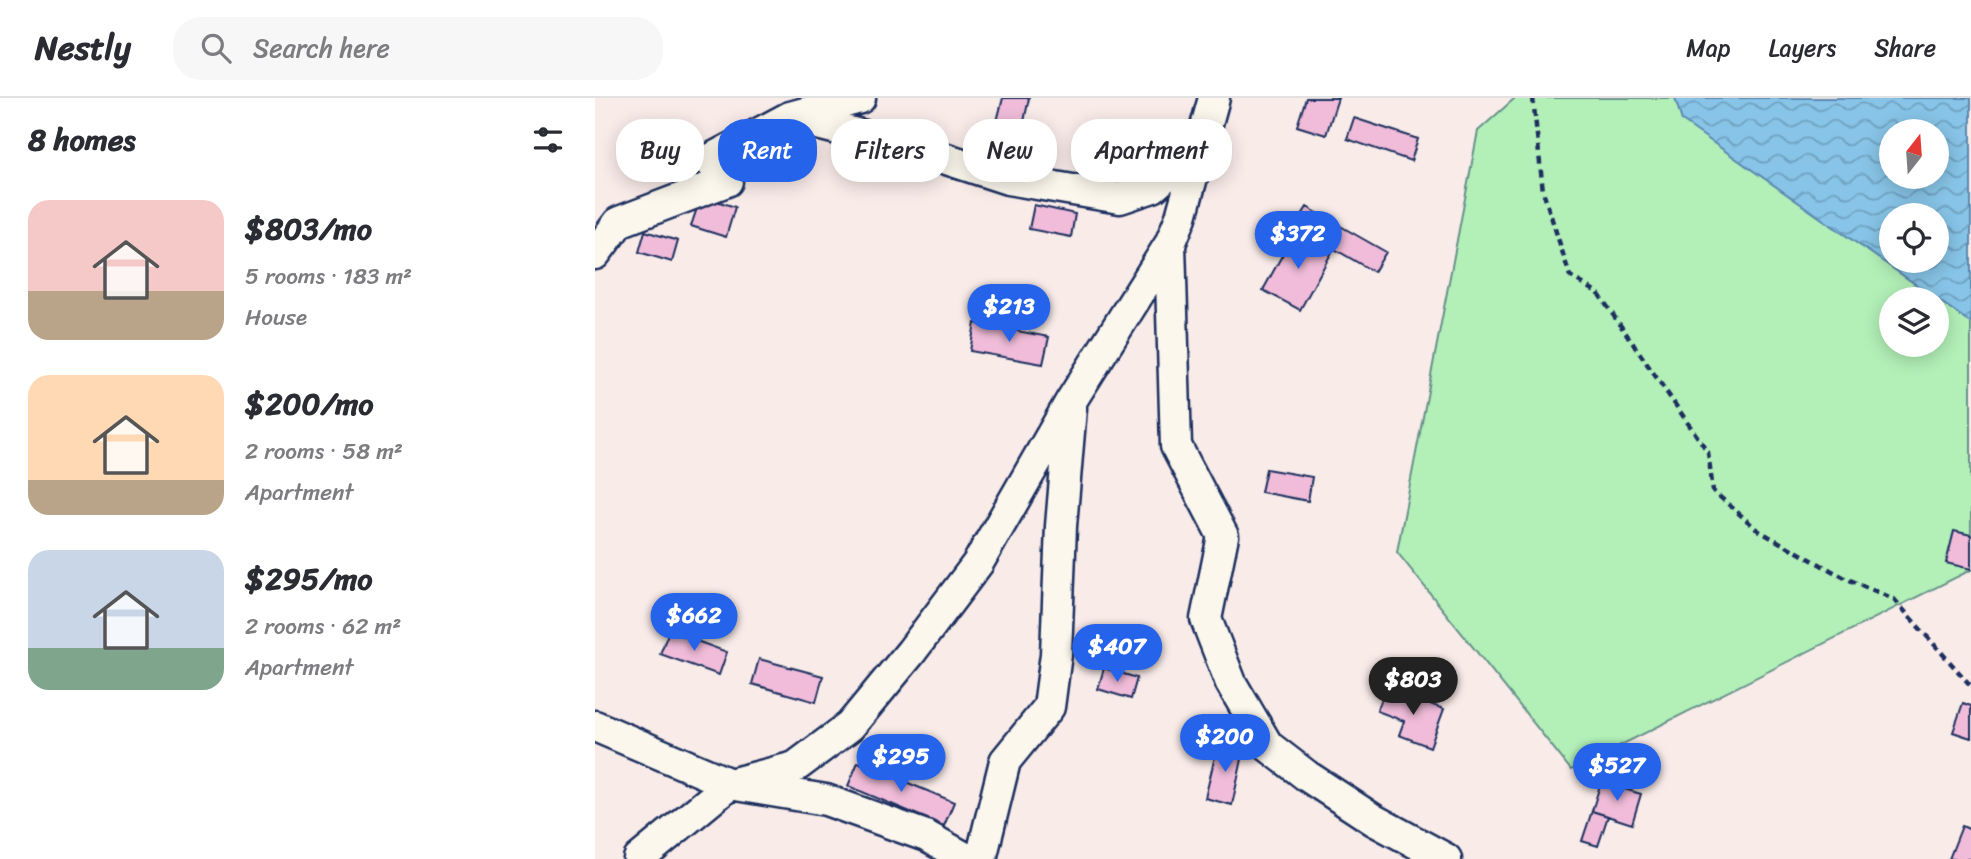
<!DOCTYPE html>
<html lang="en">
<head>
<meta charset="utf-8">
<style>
  body { margin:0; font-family:Sriracha,sans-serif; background:#f7f7f7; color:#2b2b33; height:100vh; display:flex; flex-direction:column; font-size:26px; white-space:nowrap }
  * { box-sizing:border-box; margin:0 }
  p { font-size:23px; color:#7c7c81 }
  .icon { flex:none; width:38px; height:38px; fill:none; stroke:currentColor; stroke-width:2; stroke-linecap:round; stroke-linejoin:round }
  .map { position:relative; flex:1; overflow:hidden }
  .details { display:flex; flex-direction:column; background:#fff; width:595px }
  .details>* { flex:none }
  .hud { position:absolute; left:21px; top:21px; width:665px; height:63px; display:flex; gap:14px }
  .needle { width:46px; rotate:17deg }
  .buttons { position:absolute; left:1284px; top:21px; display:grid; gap:14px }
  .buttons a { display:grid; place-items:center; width:70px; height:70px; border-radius:50%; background:#fff; box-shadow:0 4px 18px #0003; font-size:35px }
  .price { position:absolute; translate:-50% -60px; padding:0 16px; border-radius:24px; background:#2563eb; color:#fff; font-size:23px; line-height:46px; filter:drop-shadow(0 2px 4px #0008) }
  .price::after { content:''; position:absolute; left:50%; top:42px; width:21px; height:16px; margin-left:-10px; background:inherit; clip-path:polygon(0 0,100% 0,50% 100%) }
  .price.on { background:#222; color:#fff }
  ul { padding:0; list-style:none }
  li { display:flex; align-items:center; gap:21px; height:175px; padding:0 28px }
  li span { display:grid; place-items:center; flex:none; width:196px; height:140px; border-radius:21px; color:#555 }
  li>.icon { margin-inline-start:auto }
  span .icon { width:84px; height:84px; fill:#fffc; stroke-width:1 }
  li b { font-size:30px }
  h2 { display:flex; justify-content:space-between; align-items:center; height:84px; padding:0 28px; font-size:30px }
  .tag { padding:0 24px; border-radius:28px; background:#fff; box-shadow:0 4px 18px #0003; font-size:24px; line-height:63px }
  .tag.on { background:#2563eb; color:#fff }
  header { display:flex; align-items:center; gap:42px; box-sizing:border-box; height:98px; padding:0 35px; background:#fff; border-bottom:2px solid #e1e1e2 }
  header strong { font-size:33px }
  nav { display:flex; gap:38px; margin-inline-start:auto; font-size:24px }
  .search { width:490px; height:63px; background:#f7f7f7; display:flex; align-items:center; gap:18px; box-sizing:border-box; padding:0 24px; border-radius:28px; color:#7c7c81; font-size:26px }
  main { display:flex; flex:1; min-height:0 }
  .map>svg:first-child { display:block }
  .grass { fill:#b2f0b7; stroke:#66908a; stroke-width:2; fill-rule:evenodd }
  .water { fill:url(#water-waves); stroke:#5c88b0; stroke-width:2; fill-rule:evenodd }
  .building { fill:#f0bcd9; stroke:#1b2f5e; stroke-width:2 }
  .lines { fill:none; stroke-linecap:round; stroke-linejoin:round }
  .minor-casing { stroke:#1b2f5e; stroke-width:35 }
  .path { stroke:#1b2f5e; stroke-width:4.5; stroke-dasharray:7 5; stroke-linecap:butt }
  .minor { stroke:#fbf7ec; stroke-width:30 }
</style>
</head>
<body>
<header>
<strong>Nestly</strong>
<div class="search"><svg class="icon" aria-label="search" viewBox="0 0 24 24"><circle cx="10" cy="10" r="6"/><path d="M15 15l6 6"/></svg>Search here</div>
<nav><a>Map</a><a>Layers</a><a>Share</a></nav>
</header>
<main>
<section class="details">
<h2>8 homes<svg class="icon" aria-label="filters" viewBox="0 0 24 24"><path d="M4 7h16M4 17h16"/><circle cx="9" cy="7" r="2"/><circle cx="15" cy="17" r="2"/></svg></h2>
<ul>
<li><span style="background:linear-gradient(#f6c9c9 65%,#b9a48a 0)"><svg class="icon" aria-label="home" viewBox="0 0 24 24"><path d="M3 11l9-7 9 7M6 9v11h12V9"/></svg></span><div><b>$803/mo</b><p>5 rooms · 183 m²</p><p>House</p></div></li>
<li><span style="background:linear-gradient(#ffd9b3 75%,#b9a48a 0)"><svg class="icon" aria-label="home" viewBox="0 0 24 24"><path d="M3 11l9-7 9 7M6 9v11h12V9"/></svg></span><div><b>$200/mo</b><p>2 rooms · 58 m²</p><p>Apartment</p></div></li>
<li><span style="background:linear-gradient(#c9d6e8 70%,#7fa58c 0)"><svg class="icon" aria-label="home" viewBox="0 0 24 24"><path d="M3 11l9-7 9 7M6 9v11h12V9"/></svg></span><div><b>$295/mo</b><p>2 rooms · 62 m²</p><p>Apartment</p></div></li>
</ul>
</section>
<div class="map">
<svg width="1376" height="761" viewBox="0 0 1376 761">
  <defs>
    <pattern id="water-waves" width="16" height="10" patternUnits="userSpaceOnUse" patternTransform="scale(1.75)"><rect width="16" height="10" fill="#87c4e7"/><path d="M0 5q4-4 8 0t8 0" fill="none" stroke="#6ea0be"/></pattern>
  </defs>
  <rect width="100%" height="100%" fill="#f9ebe8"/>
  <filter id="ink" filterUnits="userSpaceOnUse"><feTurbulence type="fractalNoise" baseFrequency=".0143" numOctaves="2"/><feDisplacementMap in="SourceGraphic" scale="14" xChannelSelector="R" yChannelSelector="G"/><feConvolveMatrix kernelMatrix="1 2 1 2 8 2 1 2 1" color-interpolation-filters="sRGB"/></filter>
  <g filter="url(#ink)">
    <path class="grass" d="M920,0H1376V472L976,672L802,454L883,33ZM1297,33H1342V79H1297ZM1297,117H1342V163H1297ZM1297,201H1342V247H1297Z"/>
    <path class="water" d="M1080,0H1376V225L1087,23ZM1297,33H1342V79H1297ZM1297,117H1342V163H1297Z"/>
    <path class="building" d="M408,0H434L427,33L401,27Z
      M711,0H743L731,37L702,28Z
      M759,20L823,41L816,63L752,41Z
      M106,98L140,109L131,139L96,128Z
      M439,107L480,116L476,139L434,131Z
      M712,109L791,154L779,174L700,128Z
      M50,133L83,143L77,164L44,154Z
      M700,134L737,154L705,212L668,192Z
      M380,225L454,239L448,266L375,253Z
      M671,371L717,379L713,403L666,394Z
      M1359,433L1376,437V471L1351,465Z
      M74,533L132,554L124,577L65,556Z
      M164,561L228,578L221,604L157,586Z
      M509,570L542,580L536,601L503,591Z
      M790,593L816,603L818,600L849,611L835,649L804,637L809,623L782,613Z
      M1368,605L1376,608V640L1358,634Z
      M623,646L649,652L637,707L610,700Z
      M263,664L359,704L349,728L253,688Z
      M1006,684L1046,696L1037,726L997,713Z
      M997,713L1013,718L1003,748L987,743Z
      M1367,728L1376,732V761H1354Z"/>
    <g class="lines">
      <defs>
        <path id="minor" d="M195,19L321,51L413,81L525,100L558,89L606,47
          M575,147L581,348L628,438L611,521L636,585L673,648L712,678L779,722L851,761
          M0,156L24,124L132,83L114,62L195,19L265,0
          M0,628L135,686L231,702L331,738L372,761
          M44,761L135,686L200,669L255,628L316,554L383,465L476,303L575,146L586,119L619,0
          M386,761L410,663L454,609L461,556L466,428L476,310"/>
      </defs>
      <use href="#minor" class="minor-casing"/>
      <path class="path" d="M938,0L948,93L975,178L1003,195L1113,354L1118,393L1164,433L1250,480L1299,501L1376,588"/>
      <use href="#minor" class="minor"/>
    </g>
  </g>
</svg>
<div class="buttons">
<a><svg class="needle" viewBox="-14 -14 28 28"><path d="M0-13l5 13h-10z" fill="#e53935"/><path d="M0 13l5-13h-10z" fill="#7c7c81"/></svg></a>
<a><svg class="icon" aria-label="locate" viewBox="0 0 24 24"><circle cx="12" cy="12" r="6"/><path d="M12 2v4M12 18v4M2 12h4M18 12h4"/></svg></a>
<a><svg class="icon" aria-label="layers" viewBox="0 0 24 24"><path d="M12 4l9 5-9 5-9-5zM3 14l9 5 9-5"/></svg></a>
</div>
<b class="price" style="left:703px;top:173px">$372</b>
<b class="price" style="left:414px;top:246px">$213</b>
<b class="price" style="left:99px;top:555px">$662</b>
<b class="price" style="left:522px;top:586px">$407</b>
<b class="price on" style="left:818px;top:619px">$803</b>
<b class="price" style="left:630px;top:676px">$200</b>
<b class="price" style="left:306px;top:696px">$295</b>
<b class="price" style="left:1022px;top:705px">$527</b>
<div class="hud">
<a class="tag">Buy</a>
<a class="tag on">Rent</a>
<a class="tag">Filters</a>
<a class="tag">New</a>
<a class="tag">Apartment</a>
</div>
</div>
</main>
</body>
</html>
